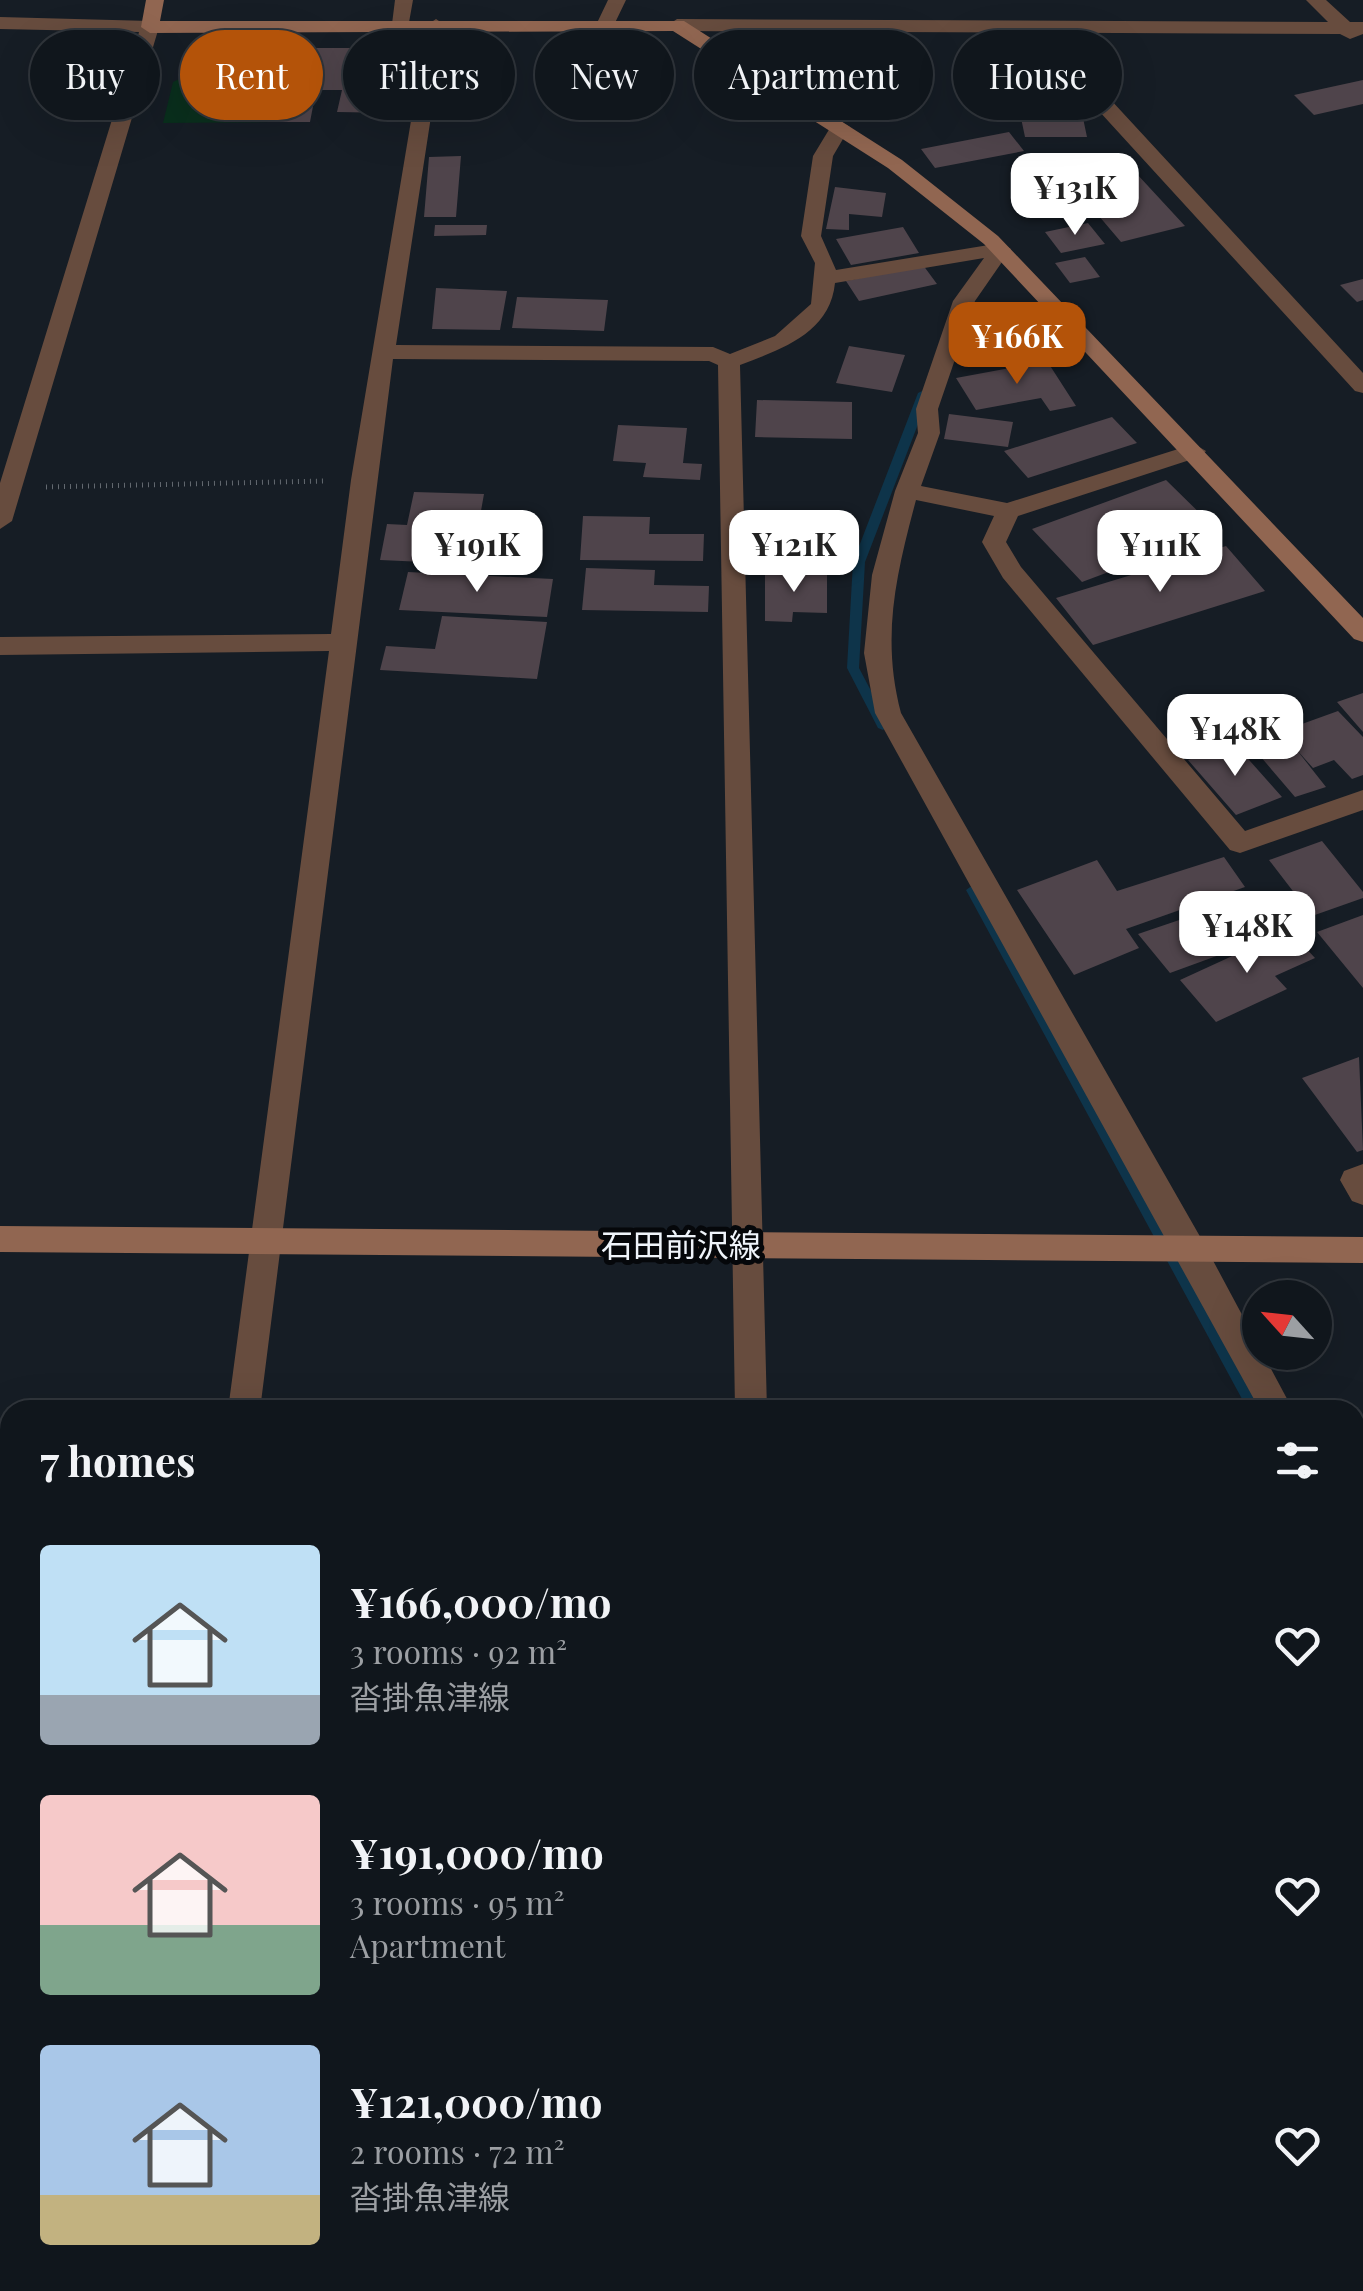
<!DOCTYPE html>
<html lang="en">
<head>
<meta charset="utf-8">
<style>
  body { margin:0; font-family:"Playfair Display","Noto Sans JP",serif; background:#191f25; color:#f1f3f6; height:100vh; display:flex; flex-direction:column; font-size:38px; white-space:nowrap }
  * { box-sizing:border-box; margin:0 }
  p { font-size:32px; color:#9c9fa3 }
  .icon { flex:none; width:55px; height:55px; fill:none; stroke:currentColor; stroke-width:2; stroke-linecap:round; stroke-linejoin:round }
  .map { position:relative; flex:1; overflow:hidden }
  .drawer { position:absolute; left:0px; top:1400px; width:1365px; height:892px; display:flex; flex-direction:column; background:#10161c; border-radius:30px 30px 0 0; box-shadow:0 10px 40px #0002,0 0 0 2px #30353b }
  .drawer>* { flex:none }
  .top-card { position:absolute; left:30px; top:30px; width:1305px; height:90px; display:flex; gap:20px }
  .needle { width:65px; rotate:297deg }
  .tools { position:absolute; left:1242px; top:1280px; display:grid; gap:20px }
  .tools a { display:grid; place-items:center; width:90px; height:90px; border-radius:50%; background:#10161c; box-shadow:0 10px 40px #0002,0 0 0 2px #30353b; font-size:50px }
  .price { position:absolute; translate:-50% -85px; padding:0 22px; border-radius:20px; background:#fff; color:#222; font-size:32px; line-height:65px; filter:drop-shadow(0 2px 5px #0008) }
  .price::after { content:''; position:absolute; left:50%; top:60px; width:30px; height:22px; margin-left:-15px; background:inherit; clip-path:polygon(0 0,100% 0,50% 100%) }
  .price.active { background:#b45309; color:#fff }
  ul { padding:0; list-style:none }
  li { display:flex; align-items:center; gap:30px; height:250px; padding:0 40px }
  li span { display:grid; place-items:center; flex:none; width:280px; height:200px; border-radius:10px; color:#555 }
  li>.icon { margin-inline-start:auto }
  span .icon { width:120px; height:120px; fill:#fffc; stroke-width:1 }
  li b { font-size:42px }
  h2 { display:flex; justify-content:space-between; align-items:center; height:120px; padding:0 40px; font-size:42px }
  .pill { padding:0 35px; border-radius:45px; background:#10161c; box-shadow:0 10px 40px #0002,0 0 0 2px #30353b; font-size:35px; line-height:90px }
  .pill.active { background:#b45309; color:#fff }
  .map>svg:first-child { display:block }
  .green { fill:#0a2f1d }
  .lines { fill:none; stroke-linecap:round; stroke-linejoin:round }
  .stream { fill:#0e344a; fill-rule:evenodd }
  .building { fill:#4f444b }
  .path { stroke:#646a71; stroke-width:5; stroke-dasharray:1 5; stroke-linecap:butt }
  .minor { fill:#674c3e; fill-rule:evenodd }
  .tertiary { fill:#674c3e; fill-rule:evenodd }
  .secondary { fill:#916651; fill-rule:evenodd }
  .labels { text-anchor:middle; stroke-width:10; stroke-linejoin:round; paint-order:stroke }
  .street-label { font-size:32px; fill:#eff4fa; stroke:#05070a }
</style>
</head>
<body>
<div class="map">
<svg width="1363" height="2291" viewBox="0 0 1363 2291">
  <rect width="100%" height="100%" fill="#161d25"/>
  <path class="green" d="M285,45L270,122L163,123L173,82L246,47Z
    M430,2282H740V2291H429Z"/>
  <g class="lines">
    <path class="stream" d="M924,390L930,393L865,562L859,668L889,725L883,730L878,728L847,668L853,562L918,393Z
      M973,885L978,886L1265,1410H1248L966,890Z
      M1355,1579L1363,1585V1609L1355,1604Z"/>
  </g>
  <path class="building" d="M311,48H358L352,77H401L395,113L337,112L342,90H302Z
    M382,49L409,50L406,59H379Z
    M1363,80V104L1314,115L1294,95Z
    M1017,99H1079L1087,137H1025Z
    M285,101H314L310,122H279Z
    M1009,132L1024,151L935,168L921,149Z
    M461,156L456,217H424L429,157Z
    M1136,173L1185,226L1121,242L1076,189Z
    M835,187L886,193L882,217L849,214V230L826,229Z
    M1088,223L1105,244L1061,253L1045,232Z
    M435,225H487L486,235L434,236Z
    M903,227L919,253L851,265L836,239Z
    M1085,257L1100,277L1070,283L1055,263Z
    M923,265L937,284L859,301L846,281Z
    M1363,279V300L1357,302L1340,285Z
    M436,288L507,291L500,330L432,329Z
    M517,297L608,300L604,331L512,328Z
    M1045,332L1059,351L1035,356L1020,337Z
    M849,346L905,355L892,392L836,383Z
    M1047,361L1076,406L1050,411L1041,398L976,410L956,378Z
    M757,400L852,402V439L755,437Z
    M949,414L1013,422L1008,447L944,439Z
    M1112,417L1137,443L1028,478L1004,451Z
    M618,425L687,428L683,463L702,464L700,480L643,477L646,463L613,461Z
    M1166,480L1218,531L1082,582L1032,529Z
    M414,492L484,494L476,539L429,538L424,562L380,560L387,524L407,525Z
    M583,516L650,517L649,534H704L703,561L580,560Z
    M1226,546L1265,591L1093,645L1056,598Z
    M586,568L655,570L654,585L709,586L708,612L582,610Z
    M408,572L553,579L547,617L399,610Z
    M765,573L827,574V613L793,612L792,622L765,621Z
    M442,616L547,622L537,679L380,670L386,646L435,649Z
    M1363,693V732L1337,702Z
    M1338,711L1363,737V775L1352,779L1334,760L1313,768L1296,749L1326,787L1295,797L1249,743Z
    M1234,743L1282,797L1236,815L1188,760Z
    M1322,841L1363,892V898L1312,916L1269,860Z
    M1224,857L1245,887L1126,929L1139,948L1074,975L1017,890L1097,860L1117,891Z
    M1253,895L1282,932L1170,973L1138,934Z
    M1363,915V988L1317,932Z
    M1289,930L1315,958L1275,976L1287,989L1216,1022L1180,980Z
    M1359,1057L1363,1150L1357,1152L1302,1078Z
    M1355,1797L1363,1798V1991L1355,1990Z
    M179,2282H404V2291H178Z"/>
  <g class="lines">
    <path class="path" d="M46,487L324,481"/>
    <path class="minor" d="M395,0H413L408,28L392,24Z
      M608,0H626L613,27L606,29L597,23Z
      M436,19L445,25L396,345L713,347L730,354L775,336L811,304L815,263L801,236L813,156L833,123L840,121L850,127L833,156L821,236L836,270L1001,243L1011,249L975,301L938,409L940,433L921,486L1007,503L1194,444L1206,451L1202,456L1018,516L1006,542L1021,567L1245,831L1363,790V810L1240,853L1230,850L1003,578L982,542L994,516L916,500C896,575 881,637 901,713L1202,1240L1293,1410H1260L875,713L864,653L872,575L895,491L918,433L916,409L953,301L984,258L835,283C830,333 782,349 740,365L767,1410H735L718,365L709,361L393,359L260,1410H228L329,651L0,655V637L331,634L351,480L427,25Z
      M1024,21H1038L1363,373V393L1355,391L1024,29Z
      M1363,1164V1205L1352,1201L1340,1180L1344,1171Z
      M1355,1540L1363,1543V1587L1355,1584Z
      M1355,2020H1363V2060L1355,2058Z
      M101,2282H143L141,2291H99Z
      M756,2282H798V2291H756Z"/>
    <path class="tertiary" d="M1306,0H1326L1350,22H1363V34L1350,39L1340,34L677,31L668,25L677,19L1328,22Z
      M0,17L150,21L159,27L12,521L0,529V483L139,32L0,29Z"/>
    <path class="secondary" d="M146,0H164L160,21H684L902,160L998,236L1363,618V642L1354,639L984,244L888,168L673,31L150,33L141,27Z
      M0,1226L1363,1237V1263L0,1252Z"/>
  </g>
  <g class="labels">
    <g class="street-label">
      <text x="681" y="1257">石田前沢線</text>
    </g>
  </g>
</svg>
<div class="tools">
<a><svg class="needle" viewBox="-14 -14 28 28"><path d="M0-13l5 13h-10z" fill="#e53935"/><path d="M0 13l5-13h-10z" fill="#9c9fa3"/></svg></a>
</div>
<b class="price" style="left:1075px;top:238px">¥131K</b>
<b class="price active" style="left:1017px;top:387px">¥166K</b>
<b class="price" style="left:477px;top:595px">¥191K</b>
<b class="price" style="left:794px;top:595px">¥121K</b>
<b class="price" style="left:1160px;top:595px">¥111K</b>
<b class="price" style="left:1235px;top:779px">¥148K</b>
<b class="price" style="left:1247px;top:976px">¥148K</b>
<div class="top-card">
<a class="pill">Buy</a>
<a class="pill active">Rent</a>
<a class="pill">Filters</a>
<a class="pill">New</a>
<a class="pill">Apartment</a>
<a class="pill">House</a>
</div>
<section class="drawer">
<h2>7 homes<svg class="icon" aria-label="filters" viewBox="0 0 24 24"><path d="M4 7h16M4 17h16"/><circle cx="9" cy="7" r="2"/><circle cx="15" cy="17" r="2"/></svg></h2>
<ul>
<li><span style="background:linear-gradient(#bfe0f5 75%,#9aa5b1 0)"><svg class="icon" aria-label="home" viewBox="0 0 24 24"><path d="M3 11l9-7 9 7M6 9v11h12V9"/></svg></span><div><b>¥166,000/mo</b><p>3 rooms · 92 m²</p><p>沓掛魚津線</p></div><svg class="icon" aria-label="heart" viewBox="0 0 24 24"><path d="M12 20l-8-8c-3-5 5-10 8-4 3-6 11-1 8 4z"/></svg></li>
<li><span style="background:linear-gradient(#f6c9c9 65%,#7fa58c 0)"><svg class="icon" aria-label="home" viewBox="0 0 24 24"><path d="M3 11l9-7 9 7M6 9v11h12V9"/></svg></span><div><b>¥191,000/mo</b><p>3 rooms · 95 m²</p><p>Apartment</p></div><svg class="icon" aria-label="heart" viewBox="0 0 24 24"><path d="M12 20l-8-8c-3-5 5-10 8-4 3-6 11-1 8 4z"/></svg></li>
<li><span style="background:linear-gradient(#a9c7e8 75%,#c2b280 0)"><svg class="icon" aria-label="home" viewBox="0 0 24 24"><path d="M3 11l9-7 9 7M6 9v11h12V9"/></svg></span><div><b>¥121,000/mo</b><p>2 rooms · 72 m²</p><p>沓掛魚津線</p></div><svg class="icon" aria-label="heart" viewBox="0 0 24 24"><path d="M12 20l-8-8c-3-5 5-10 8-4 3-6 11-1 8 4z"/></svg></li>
</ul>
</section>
</div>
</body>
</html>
